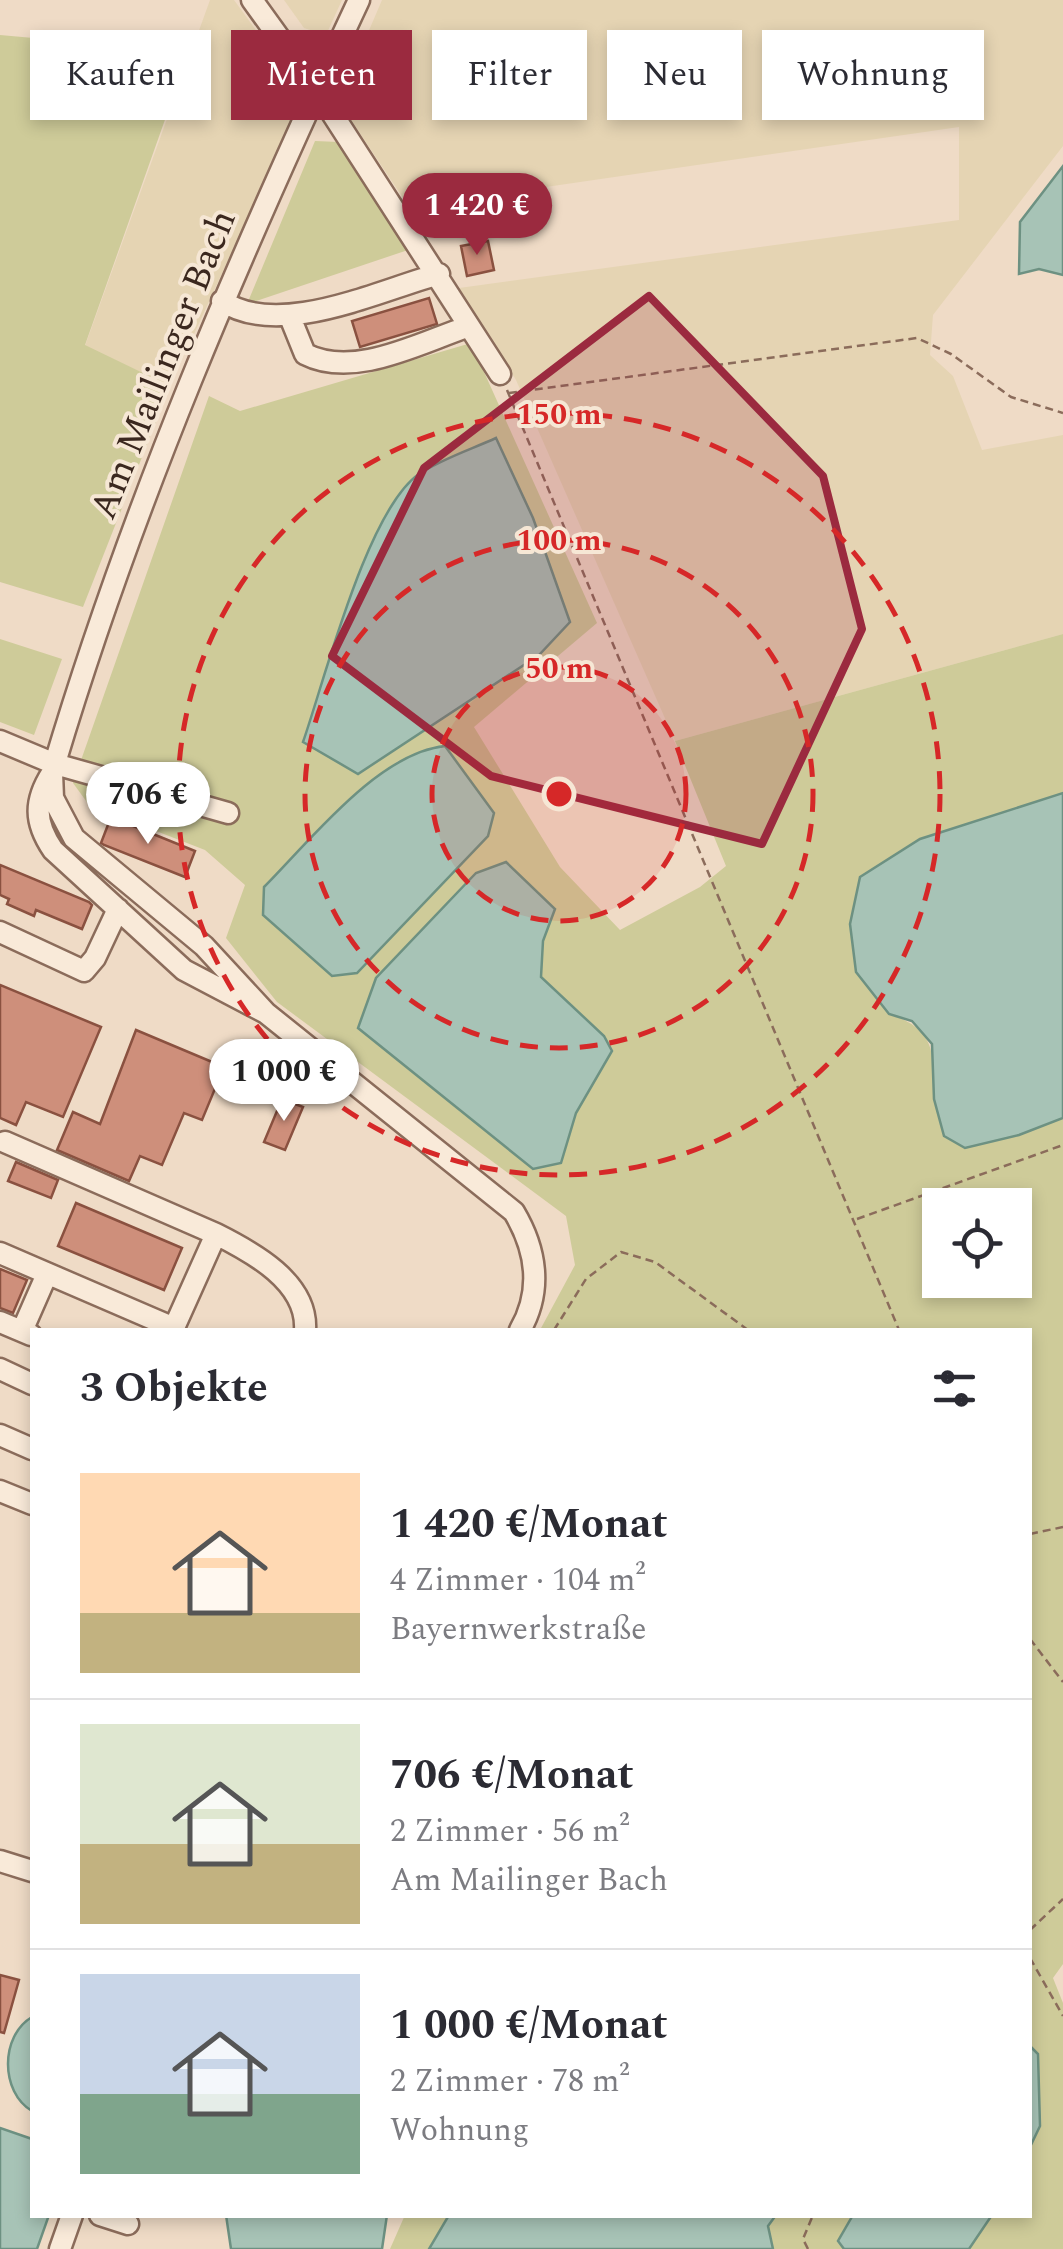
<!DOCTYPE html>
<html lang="de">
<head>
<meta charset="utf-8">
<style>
  body { margin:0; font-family:Spectral,serif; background:#f7f7f7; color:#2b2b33; height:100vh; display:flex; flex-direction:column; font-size:38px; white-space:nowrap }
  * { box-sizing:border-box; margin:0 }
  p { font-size:32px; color:#7c7c81 }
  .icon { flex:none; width:55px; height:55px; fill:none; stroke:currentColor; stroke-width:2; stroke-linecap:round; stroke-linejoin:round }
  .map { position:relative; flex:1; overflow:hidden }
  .side { position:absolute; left:30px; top:1328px; width:1002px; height:890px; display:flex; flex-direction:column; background:#fff; border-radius:0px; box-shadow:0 5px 15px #0003 }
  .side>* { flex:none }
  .top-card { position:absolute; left:30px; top:30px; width:1005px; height:90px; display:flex; gap:20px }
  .buttons { position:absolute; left:922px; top:1188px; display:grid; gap:20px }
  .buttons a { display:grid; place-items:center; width:110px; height:110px; border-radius:0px; background:#fff; box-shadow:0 5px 15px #0003; font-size:50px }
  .price { position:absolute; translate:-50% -85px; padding:0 22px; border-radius:35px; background:#fff; color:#222; font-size:32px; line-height:65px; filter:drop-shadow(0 2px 5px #0008) }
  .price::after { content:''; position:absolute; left:50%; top:60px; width:30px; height:22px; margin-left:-15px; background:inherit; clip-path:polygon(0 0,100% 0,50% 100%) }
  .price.active { background:#9b2a3f; color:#fff }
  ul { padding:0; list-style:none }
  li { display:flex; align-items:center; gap:30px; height:250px; padding:0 50px }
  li+li { border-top:2px solid #e1e1e2 }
  li span { display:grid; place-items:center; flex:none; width:280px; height:200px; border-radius:0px; color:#555 }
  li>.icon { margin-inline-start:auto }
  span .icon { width:120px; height:120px; fill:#fffc; stroke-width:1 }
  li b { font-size:42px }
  h2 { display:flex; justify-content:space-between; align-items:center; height:120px; padding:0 50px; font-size:42px }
  .tag { padding:0 35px; border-radius:0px; background:#fff; box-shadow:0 5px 15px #0003; font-size:35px; line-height:90px }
  .tag.active { background:#9b2a3f; color:#fff }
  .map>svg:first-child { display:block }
  .farmland { fill:#e5d4b3 }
  .green { fill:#cecb99; fill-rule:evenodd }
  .water { fill:#a7c3b6; stroke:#6d9182; stroke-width:2.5 }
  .building { fill:#ce8f7b; stroke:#8a5140; stroke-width:2.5 }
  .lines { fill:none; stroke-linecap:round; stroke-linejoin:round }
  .minor-casing { stroke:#8b6c5b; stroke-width:25 }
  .path { stroke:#8b6c5b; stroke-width:2.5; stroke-dasharray:8 5; stroke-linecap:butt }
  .minor { stroke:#f9ead9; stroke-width:20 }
  .marked { fill:#9b2a3f; fill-opacity:0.2; stroke:#9b2a3f; stroke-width:8; stroke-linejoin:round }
  .ring { fill:none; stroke:#d62828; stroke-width:5; stroke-dasharray:18 12 }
  .labels { text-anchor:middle; stroke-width:8; stroke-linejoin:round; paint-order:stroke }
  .street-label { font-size:38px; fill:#3b281f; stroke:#f6e7d5 }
  .centre { fill:#d62828; stroke:#f6e7d5; stroke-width:5 }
  .ring-label { font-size:30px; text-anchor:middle; font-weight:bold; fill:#d62828; stroke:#f6e7d5; stroke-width:8; stroke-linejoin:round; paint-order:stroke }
</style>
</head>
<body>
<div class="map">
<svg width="1063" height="2249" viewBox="0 0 1063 2249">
  <rect width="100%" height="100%" fill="#efdbc6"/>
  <path class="farmland" d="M210,0H234L304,96L170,386L85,346Z
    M284,0H342L326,35L304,28Z
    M382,0H1063V146L933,315L930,355L953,376L982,450L1063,435V634L675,741L516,380L459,288L959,220V127L422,205L403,198L345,111L343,91Z"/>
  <path class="green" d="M0,35L189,52L85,345L170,386L83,607L0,582Z
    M315,141L339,142L411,249L247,304Z
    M471,343L597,623L474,727L560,867L620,930L700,887L726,866L675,741L1063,634V793L920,839L860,877L889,1014C938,1030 933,1054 934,1099L1019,1135L1063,1118V1964L1053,1978L1063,2003V2249H969L992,2215H1030V2147L1040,2126L1038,2054L1030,2046V1330H540L575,1265L566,1216L277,1002L226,938L245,885L205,850L89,805L73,783L209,396L240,411ZM496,438L533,518L570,622L539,655L359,774L304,742L368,554ZM399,760L263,915L265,887L336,814ZM506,862L555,909L543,941L541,977L604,1036L612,1051L576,1113L561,1163ZM940,1205H1015V1280H940Z
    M0,639L62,659L34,735L0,722Z
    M405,2215H449L429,2249H390Z
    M776,2215H853L838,2241L844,2249H773L768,2226Z"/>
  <path class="water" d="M1063,166V275L1039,269L1019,274L1020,222Z
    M496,438L533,518L570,622L539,655L358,774L303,742C325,679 367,510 419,474C441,459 472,449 496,438Z
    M445,746L494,813L488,836L357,973L332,976L263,915L264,887C310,841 378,753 445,746Z
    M1063,793V1118L1019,1135L965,1148L944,1136L934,1099L932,1044L912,1021L889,1014L856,972L850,924L860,877L920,839Z
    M506,862L555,909L543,941L541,977L604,1036L612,1051L576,1113L561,1163L533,1169L358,1028L376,978L476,873Z
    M32,2017V2111C0,2092 0,2036 32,2017Z
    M1030,2046L1038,2054L1040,2126L1030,2147Z
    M0,2128L32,2139V2215H49L37,2249H0Z
    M226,2215H387L382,2249H231Z
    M449,2215H776L768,2226L773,2249H429Z
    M853,2215H992L969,2249H844L838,2241Z"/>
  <path class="building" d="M488,241L494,270L467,276L461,246Z
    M429,298L437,324L360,347L352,321Z
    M111,817L195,851L185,877L104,845L101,843Z
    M0,865L89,902L92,905L82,929L36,910L34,916L7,904L9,899L0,895Z
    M0,985L101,1027L63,1117L26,1102L16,1125L0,1118Z
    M136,1030L224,1067L202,1120L184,1113L162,1165L140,1156L129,1181L57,1150L73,1112L100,1124Z
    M282,1099L303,1107L285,1150L264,1142Z
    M16,1162L58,1180L51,1198L8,1181Z
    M76,1203L182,1248L164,1290L58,1246Z
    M0,1269L27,1280L13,1313L0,1308Z
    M0,1975L19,1980L4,2033L0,2032Z"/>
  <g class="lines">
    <defs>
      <path id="minor" d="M252,0L317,90L500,374
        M222,301C279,339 377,291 439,274
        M290,317L305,354C354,379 419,343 467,327
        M0,741L55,764L228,813
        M52,773L53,798L74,838L204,946L266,1013L514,1212C536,1249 543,1290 520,1330
        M0,932L84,971L95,958L118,909
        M266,1013L184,970L53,850C34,822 34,801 52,773C131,506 241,252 359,0
        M5,1142L216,1234L173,1330
        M216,1234C252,1252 308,1282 305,1330
        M0,1253L174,1328
        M0,1322L31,1335
        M22,1331L47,1274
        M0,1369L32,1384
        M0,1435L32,1449
        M0,1491L32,1504
        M0,1861L32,1871
        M100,2215L128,2224
        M60,2249L72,2215"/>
    </defs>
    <use href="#minor" class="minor-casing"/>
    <path class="path" d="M507,390L899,1330
      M509,393L917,338L951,354L1011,397L1063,413
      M857,1219L1063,1145
      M554,1330L586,1279L621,1252L655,1262L748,1330
      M1030,1534L1063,1527
      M1030,1639L1063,1682
      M1030,1930L1063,1899
      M1030,1958L1063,2016
      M808,2249L803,2239L813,2215"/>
    <use href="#minor" class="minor"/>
  </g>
  <path class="marked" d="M649,296L823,476L862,629L762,844L491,776L332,656L424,468Z"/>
  <circle cx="559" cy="794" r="127" fill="#d62828" fill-opacity=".12"/>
  <g class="ring">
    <circle cx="559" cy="794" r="127"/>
    <circle cx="559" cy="794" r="254"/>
    <circle cx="559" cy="794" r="381"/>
  </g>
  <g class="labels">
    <g class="street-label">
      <text transform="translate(162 364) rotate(-68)" y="13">Am Mailinger Bach</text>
    </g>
  </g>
  <circle cx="559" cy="794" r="15" class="centre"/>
  <g class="ring-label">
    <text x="559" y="424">150 m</text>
    <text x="559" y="550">100 m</text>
    <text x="559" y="678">50 m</text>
  </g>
</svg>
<div class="buttons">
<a><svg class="icon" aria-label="locate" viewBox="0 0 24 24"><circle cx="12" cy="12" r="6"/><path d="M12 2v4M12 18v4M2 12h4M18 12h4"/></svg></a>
</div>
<b class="price active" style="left:477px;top:258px">1 420 €</b>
<b class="price" style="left:148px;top:847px">706 €</b>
<b class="price" style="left:284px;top:1124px">1 000 €</b>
<div class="top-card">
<a class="tag">Kaufen</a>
<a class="tag active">Mieten</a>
<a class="tag">Filter</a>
<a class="tag">Neu</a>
<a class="tag">Wohnung</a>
</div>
<section class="side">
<h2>3 Objekte<svg class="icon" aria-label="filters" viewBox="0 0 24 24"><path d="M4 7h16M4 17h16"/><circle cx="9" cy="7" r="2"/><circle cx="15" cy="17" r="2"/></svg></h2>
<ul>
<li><span style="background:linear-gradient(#ffd9b3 70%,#c2b280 0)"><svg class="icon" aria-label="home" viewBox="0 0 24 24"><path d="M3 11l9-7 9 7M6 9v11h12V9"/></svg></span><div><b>1 420 €/Monat</b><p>4 Zimmer · 104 m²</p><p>Bayernwerkstraße</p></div></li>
<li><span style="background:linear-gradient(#dfe7d0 60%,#c2b280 0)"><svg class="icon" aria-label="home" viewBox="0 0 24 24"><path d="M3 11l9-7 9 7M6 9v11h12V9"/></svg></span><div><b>706 €/Monat</b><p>2 Zimmer · 56 m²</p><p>Am Mailinger Bach</p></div></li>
<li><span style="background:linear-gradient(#c9d6e8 60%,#7fa58c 0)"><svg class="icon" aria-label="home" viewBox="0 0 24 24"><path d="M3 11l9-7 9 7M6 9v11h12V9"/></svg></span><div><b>1 000 €/Monat</b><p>2 Zimmer · 78 m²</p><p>Wohnung</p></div></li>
</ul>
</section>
</div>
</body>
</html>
